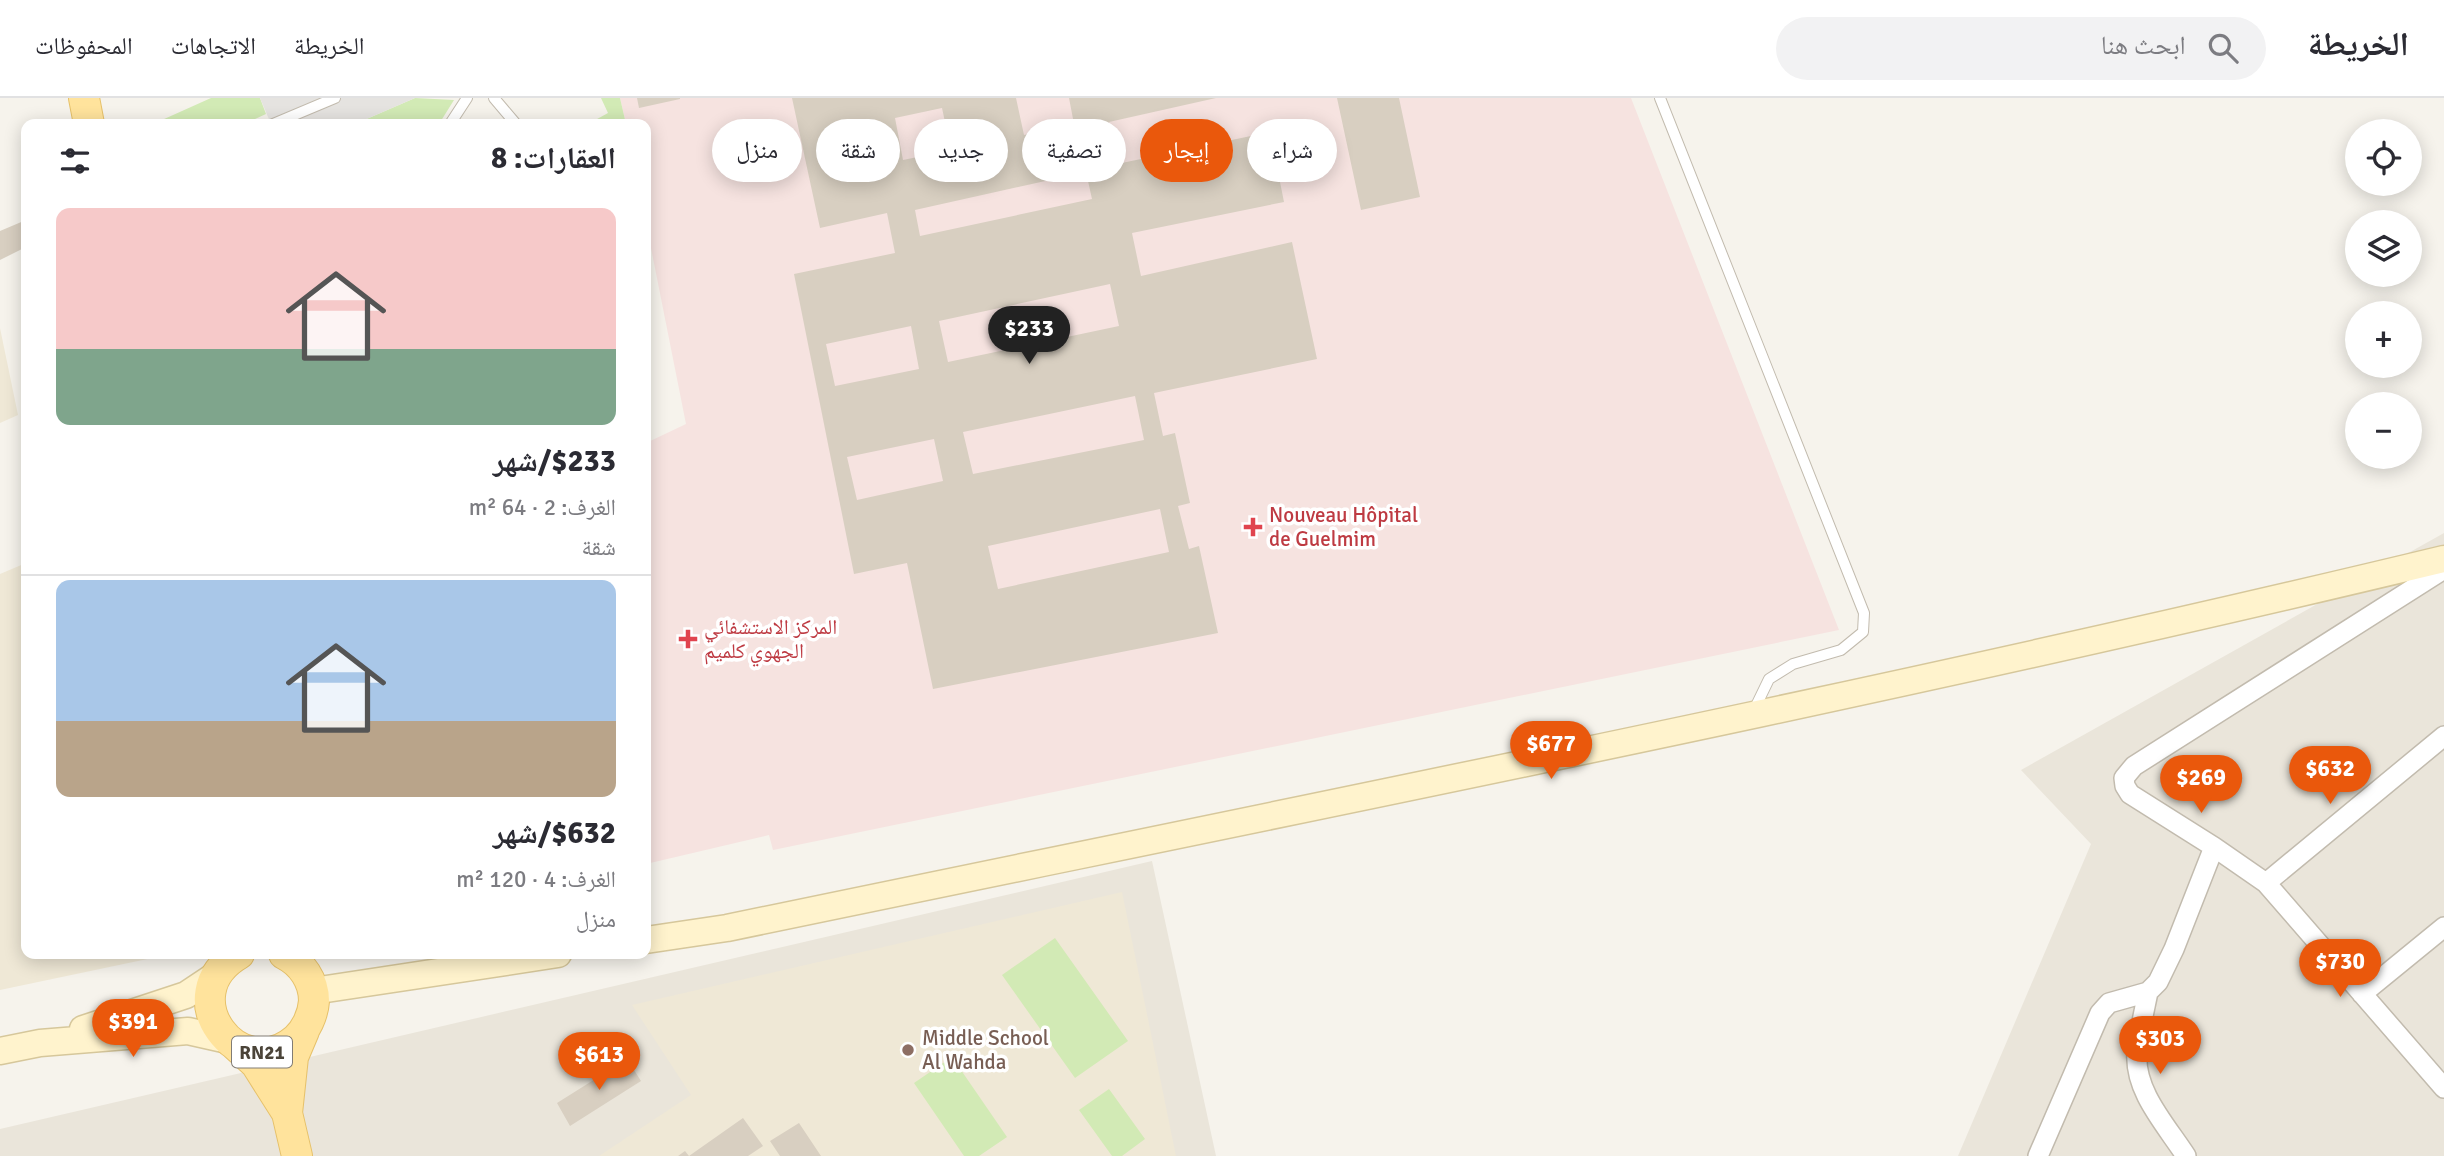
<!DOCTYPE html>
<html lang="ar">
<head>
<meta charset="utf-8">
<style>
  body { margin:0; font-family:Signika,"Noto Naskh Arabic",sans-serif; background:#f2f2f3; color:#2b2b33; direction:rtl; height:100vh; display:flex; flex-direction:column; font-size:26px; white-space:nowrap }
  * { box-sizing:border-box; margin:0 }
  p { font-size:23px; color:#7c7c81 }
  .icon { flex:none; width:38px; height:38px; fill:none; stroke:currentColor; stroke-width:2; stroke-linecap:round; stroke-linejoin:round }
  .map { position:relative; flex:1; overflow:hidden; direction:ltr }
  .side { position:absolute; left:21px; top:21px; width:630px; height:840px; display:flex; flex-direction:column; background:#fff; border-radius:14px; box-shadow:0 4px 18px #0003; direction:rtl }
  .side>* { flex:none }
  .hud { position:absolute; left:672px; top:21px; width:665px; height:63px; direction:rtl; display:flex; gap:14px }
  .buttons { position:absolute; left:2345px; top:21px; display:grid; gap:14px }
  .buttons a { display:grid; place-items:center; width:77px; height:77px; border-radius:50%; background:#fff; box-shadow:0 4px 18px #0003; font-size:35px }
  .price { position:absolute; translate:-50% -60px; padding:0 16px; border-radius:24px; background:#ea580c; color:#fff; font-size:23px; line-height:46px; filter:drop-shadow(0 2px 4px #0008) }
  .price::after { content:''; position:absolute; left:50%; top:42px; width:21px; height:16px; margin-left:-10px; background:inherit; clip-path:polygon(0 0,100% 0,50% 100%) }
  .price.selected { background:#222; color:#fff }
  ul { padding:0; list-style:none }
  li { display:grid; align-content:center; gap:14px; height:371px; padding:0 35px }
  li+li { border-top:2px solid #e1e1e2 }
  li span { display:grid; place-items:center; height:217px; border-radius:14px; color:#555 }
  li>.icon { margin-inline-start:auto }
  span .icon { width:126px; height:126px; fill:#fffc; stroke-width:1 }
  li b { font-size:30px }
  h2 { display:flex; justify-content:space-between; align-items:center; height:84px; padding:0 35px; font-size:30px }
  .chip { padding:0 24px; border-radius:32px; background:#fff; box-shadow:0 4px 18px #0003; font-size:24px; line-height:63px }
  .chip.selected { background:#ea580c; color:#fff }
  header { display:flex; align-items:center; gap:42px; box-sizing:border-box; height:98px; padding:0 35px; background:#fff; border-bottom:2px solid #e1e1e2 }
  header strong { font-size:33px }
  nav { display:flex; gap:38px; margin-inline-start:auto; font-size:24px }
  .search { width:490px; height:63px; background:#f2f2f3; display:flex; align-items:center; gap:18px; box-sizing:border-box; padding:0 24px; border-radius:38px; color:#7c7c81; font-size:26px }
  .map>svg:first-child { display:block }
  .residential { fill:#eae5da }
  .education { fill:#efe8d6 }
  .medical { fill:#f6e3e0 }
  .green { fill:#d2eab5 }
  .parking { fill:#e5e3e0 }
  .building { fill:#d8cfc1; fill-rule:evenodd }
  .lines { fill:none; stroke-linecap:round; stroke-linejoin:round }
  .lane-casing { stroke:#c2bbae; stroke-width:12 }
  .street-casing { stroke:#c2bbae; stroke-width:22 }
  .secondary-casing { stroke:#d6c79b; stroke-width:29 }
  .primary-casing { stroke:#e6c16a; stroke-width:32 }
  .lane { stroke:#fff; stroke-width:10 }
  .street { stroke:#fff; stroke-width:19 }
  .secondary { stroke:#fff3cd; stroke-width:26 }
  .primary { stroke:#ffe39c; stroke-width:30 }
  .health-dot { fill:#e0444e; stroke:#fff; stroke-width:2.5 }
  .education-dot { fill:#8d6e63; stroke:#fff; stroke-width:2.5 }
  .labels { text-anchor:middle; stroke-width:7; stroke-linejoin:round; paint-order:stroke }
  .shield { fill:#fff; stroke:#817c74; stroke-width:2 }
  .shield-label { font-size:19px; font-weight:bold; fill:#4b4439 }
  .health-label { font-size:21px; fill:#be3a42; stroke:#fff; text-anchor:start }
  .education-label { font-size:21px; fill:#785e54; stroke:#fff; text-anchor:start }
</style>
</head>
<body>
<header>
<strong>الخريطة</strong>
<div class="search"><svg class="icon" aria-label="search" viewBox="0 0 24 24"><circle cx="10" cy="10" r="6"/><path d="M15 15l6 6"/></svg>ابحث هنا</div>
<nav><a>الخريطة</a><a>الاتجاهات</a><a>المحفوظات</a></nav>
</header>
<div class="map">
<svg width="2444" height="1058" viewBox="0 0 2444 1058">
  <rect width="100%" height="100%" fill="#f6f3ec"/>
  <path class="residential" d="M2444,435V1058H1958L2091,746L2021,672Z
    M1152,763L1216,1058H0V1031Z"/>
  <path class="education" d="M0,230L18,317L0,325Z
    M26,465V856H158L157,859L0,892V476Z
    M1122,794L1176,1058H599L691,997L632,907Z"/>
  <path class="medical" d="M620,0H1631L1839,532L773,752L769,737L646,766V345L686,326L646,125V26H626Z"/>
  <path class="green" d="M211,0H260L266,16L244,26H153Z
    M415,0L454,2L439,26H355Z
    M601,0H620L626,26H588L608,15Z
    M1055,840L1128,943L1075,980L1002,877Z
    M952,959L1007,1039L979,1058H964L914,985Z
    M1109,991L1145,1041L1122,1058H1112L1079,1012Z"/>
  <path class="parking" d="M260,0H415L355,26H271Z"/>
  <path class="building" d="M637,0H680V1L639,10Z
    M792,0H1016L1024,37L1074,26L1069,0H1216L1109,24L1117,66L1270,34L1284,104L1132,135L1141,178L1292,144L1317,261L1154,295L1163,338L1175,335L1190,405L1178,408L1189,451L1199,448L1218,535L933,591L907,465L854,476L794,176L895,155L887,115L820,130ZM942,10L951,52L903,62L895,20ZM1086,74L1092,101L920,138L915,112ZM1110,186L1119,228L948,264L939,223ZM911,228L919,271L835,288L826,246ZM1135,298L1144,342L973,376L963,334ZM934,341L943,383L857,402L847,359ZM1160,411L1169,454L998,491L988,448Z
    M1337,0H1399L1420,99L1361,112Z
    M26,122V149L0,162V133Z
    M627,961L641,983L570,1028L557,1005Z
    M743,1020L763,1048L748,1058H678L685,1053L689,1058Z
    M799,1025L821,1058H780L770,1043Z"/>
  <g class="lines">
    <defs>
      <path id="lane" d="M494,0L516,26
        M1660,0L1864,515L1863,534L1841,552L1793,566L1769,581L1754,612
        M273,26L335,0
        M450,26L467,0"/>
      <path id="street" d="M2214,749L2266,785L2444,638
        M2266,785L2444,990
        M2148,894C2144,914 2139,935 2137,955C2134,993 2166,1027 2186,1058
        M2362,896L2444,829
        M2038,1058L2100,915L2109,905L2148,894L2158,884L2174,851L2214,749L2130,696L2125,688L2124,680L2134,668L2444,471"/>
      <path id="secondary" d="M646,842L727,830C1300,711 1875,598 2444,461
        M313,893L558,856
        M83,931L186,897L216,877
        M0,953L40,945L188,933L228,942"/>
      <path id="primary" d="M84,0L89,26
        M239,856C169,897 240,990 296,941C306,932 313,917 314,903C314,883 302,865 284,856
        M235,947L256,966L287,1015
        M297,1058L287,1015L293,959L304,933"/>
    </defs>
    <use href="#lane" class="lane-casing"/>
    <use href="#street" class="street-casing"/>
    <use href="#secondary" class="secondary-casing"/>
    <use href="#primary" class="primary-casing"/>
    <use href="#lane" class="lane"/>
    <use href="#street" class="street"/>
    <use href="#secondary" class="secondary"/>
    <use href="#primary" class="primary"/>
  </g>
  <g class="health-dot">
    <path d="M1249.5 418.5h7v7h7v7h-7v7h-7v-7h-7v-7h7z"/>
    <path d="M684.5 530.5h7v7h7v7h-7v7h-7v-7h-7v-7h7z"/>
  </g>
  <circle class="education-dot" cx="908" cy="952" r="7"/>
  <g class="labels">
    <rect class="shield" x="232" y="938.5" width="60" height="31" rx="5"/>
    <g class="shield-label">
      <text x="262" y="961">RN21</text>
    </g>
    <g class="health-label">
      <text x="1269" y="424">Nouveau Hôpital<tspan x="1269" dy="24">de Guelmim</tspan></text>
      <text x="704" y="536">المركز الاستشفائي<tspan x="704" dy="24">الجهوي كلميم</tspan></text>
    </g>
    <g class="education-label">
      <text x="922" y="947">Middle School<tspan x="922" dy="24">Al Wahda</tspan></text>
    </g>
  </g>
</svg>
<div class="buttons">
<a><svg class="icon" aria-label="locate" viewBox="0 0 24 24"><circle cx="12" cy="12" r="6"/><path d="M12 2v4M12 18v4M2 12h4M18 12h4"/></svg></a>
<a><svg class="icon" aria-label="layers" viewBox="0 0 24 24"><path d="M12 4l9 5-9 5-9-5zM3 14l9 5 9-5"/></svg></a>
<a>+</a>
<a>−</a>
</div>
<b class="price selected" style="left:1029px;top:268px">$233</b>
<b class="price" style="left:1551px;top:683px">$677</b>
<b class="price" style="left:2330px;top:708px">$632</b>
<b class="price" style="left:2201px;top:717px">$269</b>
<b class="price" style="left:2340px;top:901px">$730</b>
<b class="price" style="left:133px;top:961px">$391</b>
<b class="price" style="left:2160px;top:978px">$303</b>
<b class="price" style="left:599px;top:994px">$613</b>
<div class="hud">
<a class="chip">شراء</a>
<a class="chip selected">إيجار</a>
<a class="chip">تصفية</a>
<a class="chip">جديد</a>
<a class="chip">شقة</a>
<a class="chip">منزل</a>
</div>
<section class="side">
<h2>العقارات: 8<svg class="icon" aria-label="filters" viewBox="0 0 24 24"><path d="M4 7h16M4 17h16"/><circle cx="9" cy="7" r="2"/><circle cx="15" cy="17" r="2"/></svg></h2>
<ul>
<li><span style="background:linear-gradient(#f6c9c9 65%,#7fa58c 0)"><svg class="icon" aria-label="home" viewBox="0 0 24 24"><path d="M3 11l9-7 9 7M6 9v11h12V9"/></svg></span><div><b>$233/شهر</b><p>الغرف: 2 · 64 m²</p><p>شقة</p></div></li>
<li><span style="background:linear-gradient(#a9c7e8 65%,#b9a48a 0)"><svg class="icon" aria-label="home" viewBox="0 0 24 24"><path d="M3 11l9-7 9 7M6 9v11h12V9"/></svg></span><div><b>$632/شهر</b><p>الغرف: 4 · 120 m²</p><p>منزل</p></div></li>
</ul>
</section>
</div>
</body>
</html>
